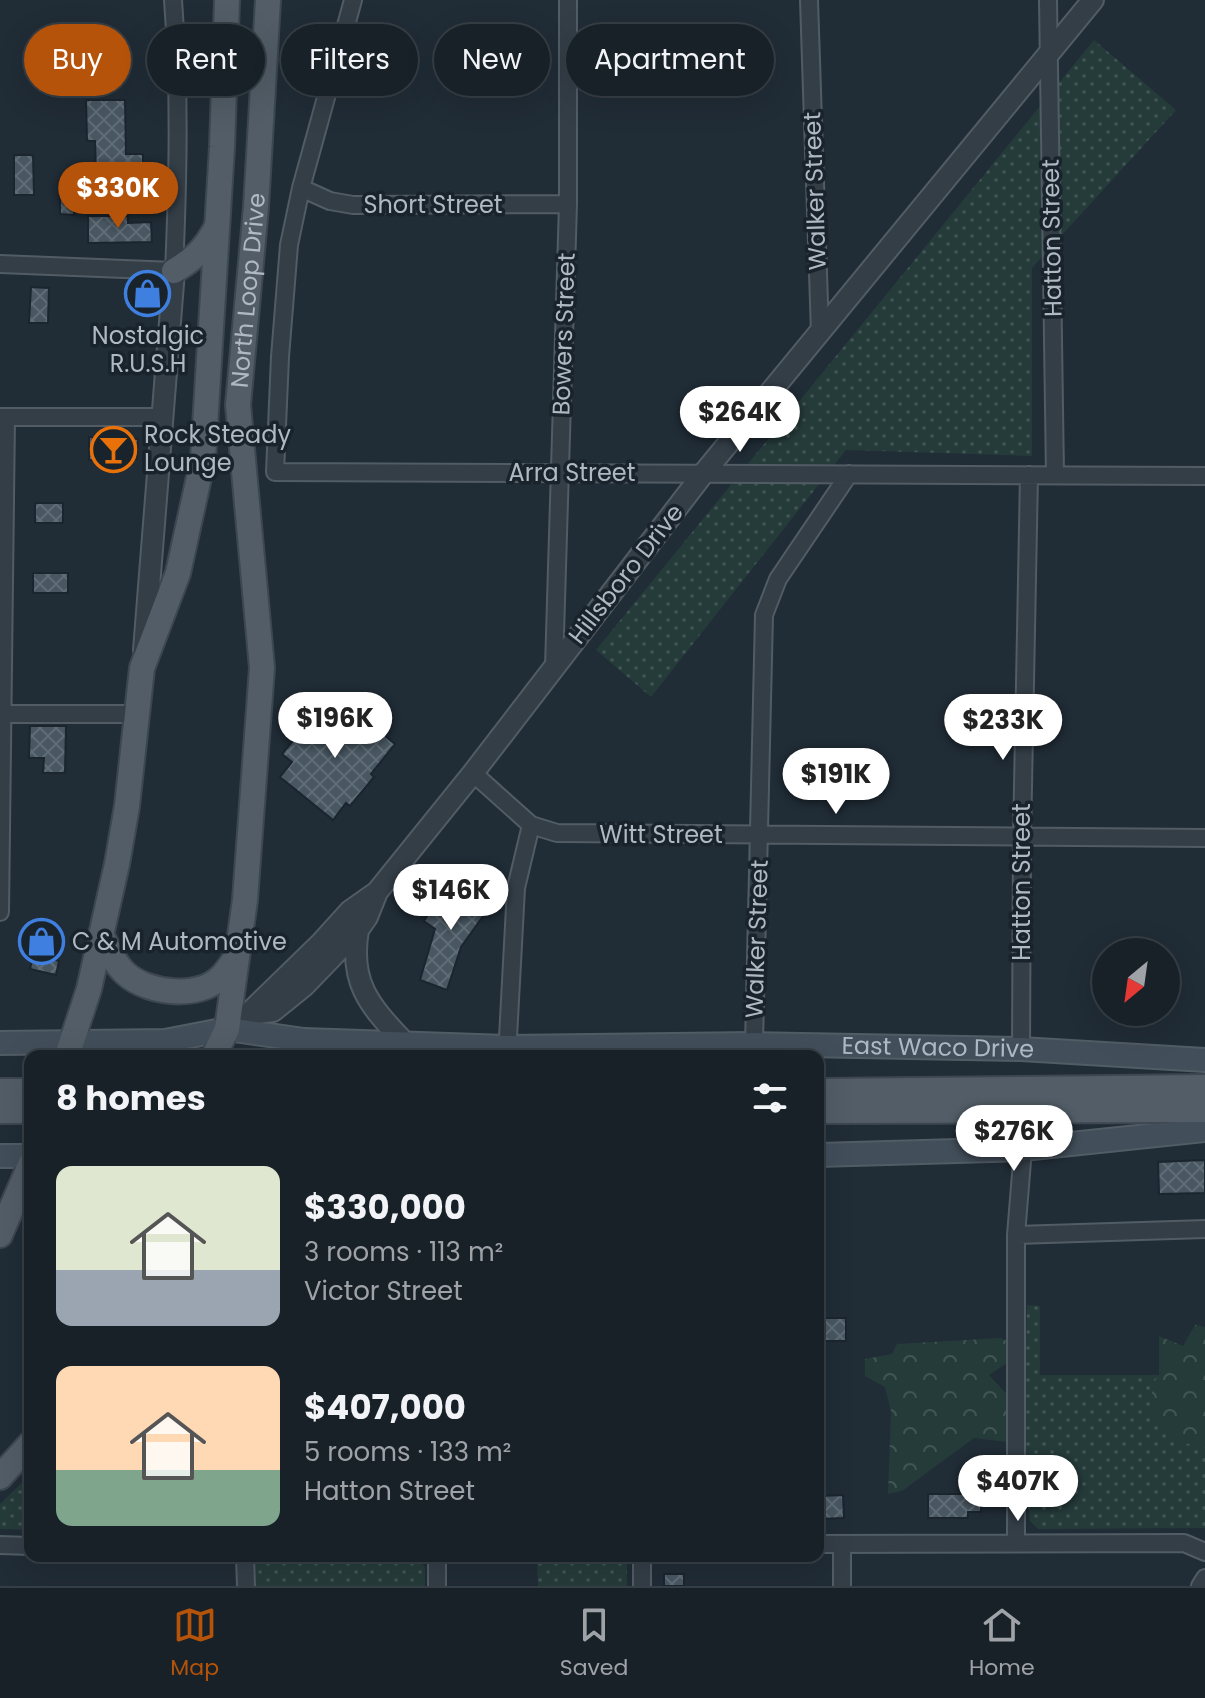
<!DOCTYPE html>
<html lang="en">
<head>
<meta charset="utf-8">
<style>
  body { margin:0; font-family:Poppins,sans-serif; background:#252e34; color:#f1f3f6; height:100vh; display:flex; flex-direction:column; font-size:30px; white-space:nowrap }
  * { box-sizing:border-box; margin:0 }
  p { font-size:26px; color:#9fa3a8 }
  .icon { flex:none; width:44px; height:44px; fill:none; stroke:currentColor; stroke-width:2; stroke-linecap:round; stroke-linejoin:round }
  .map { position:relative; flex:1; overflow:hidden }
  .details { position:absolute; left:24px; top:1050px; width:800px; height:512px; display:flex; flex-direction:column; background:#182128; border-radius:16px; box-shadow:0 8px 32px #0002,0 0 0 2px #363e45 }
  .details>* { flex:none }
  .guide { position:absolute; left:24px; top:24px; width:800px; height:72px; display:flex; gap:16px }
  .needle { width:52px; rotate:209deg }
  .tools { position:absolute; left:1092px; top:938px; display:grid; gap:16px }
  .tools a { display:grid; place-items:center; width:88px; height:88px; border-radius:50%; background:#182128; box-shadow:0 8px 32px #0002,0 0 0 2px #363e45; font-size:40px }
  .price { position:absolute; translate:-50% -68px; padding:0 18px; border-radius:28px; background:#fff; color:#222; font-size:26px; line-height:52px; filter:drop-shadow(0 2px 4px #0008) }
  .price::after { content:''; position:absolute; left:50%; top:48px; width:24px; height:18px; margin-left:-12px; background:inherit; clip-path:polygon(0 0,100% 0,50% 100%) }
  .price.selected { background:#b45309; color:#fff }
  ul { padding:0; list-style:none }
  li { display:flex; align-items:center; gap:24px; height:200px; padding:0 32px }
  li span { display:grid; place-items:center; flex:none; width:224px; height:160px; border-radius:16px; color:#555 }
  li>.icon { margin-inline-start:auto }
  span .icon { width:96px; height:96px; fill:#fffc; stroke-width:1 }
  li b { font-size:34px }
  h2 { display:flex; justify-content:space-between; align-items:center; height:96px; padding:0 32px; font-size:34px }
  .tag { padding:0 28px; border-radius:36px; background:#182128; box-shadow:0 8px 32px #0002,0 0 0 2px #363e45; font-size:28px; line-height:72px }
  .tag.selected { background:#b45309; color:#fff }
  .dock { display:flex; justify-content:space-around; align-items:center; height:112px; border-top:2px solid #363e45; background:#182128; font-size:22px; color:#9fa3a8 }
  .dock a { display:grid; justify-items:center; gap:4px }
  .dock .selected { color:#b45309 }
  .map>svg:first-child { display:block }
  .grass { fill:url(#grass-dots) }
  .forest { fill:url(#forest-crowns) }
  .building { fill:url(#building-cross-hatch); stroke:#1b252e; stroke-width:2 }
  .lines { fill:none; stroke-linecap:round; stroke-linejoin:round }
  .minor-casing { stroke:#515c65; stroke-width:20 }
  .tertiary-casing { stroke:#515c65; stroke-width:24 }
  .secondary-casing { stroke:#515c65; stroke-width:26 }
  .primary-casing { stroke:#3d4751; stroke-width:28 }
  .minor { stroke:#343e47; stroke-width:16 }
  .tertiary { stroke:#343e47; stroke-width:20 }
  .secondary { stroke:#424e5a; stroke-width:22 }
  .primary { stroke:#525d67; stroke-width:24 }
  .labels { text-anchor:middle; stroke-width:7; stroke-linejoin:round; paint-order:stroke }
  .street-label { font-size:24px; fill:#aeb9c4; stroke:#19232b }
  .poi-label { font-size:24px; fill:#aeb9c4; stroke:#19232b; text-anchor:start }
</style>
</head>
<body>
<div class="map">
<svg width="1205" height="1586" viewBox="0 0 1205 1586">
  <defs>
    <pattern id="grass-dots" width="8" height="8" patternUnits="userSpaceOnUse" patternTransform="scale(2)"><rect width="8" height="8" fill="#253b3a"/><path d="M2 2h.1M6 6h.1" fill="none" stroke="#425555" stroke-width="1.8" stroke-linecap="round"/></pattern>
    <pattern id="forest-crowns" width="20" height="18" patternUnits="userSpaceOnUse" patternTransform="scale(2)"><rect width="20" height="18" fill="#253b3a"/><path d="M2 6a3 3 0 1 1 6 0M12 15a3 3 0 1 1 6 0" fill="none" stroke="#425555"/></pattern>
    <pattern id="building-cross-hatch" width="8" height="8" patternUnits="userSpaceOnUse" patternTransform="scale(2)"><rect width="8" height="8" fill="#485762"/><path d="M0 0l8 8M0 8l8-8" fill="none" stroke="#606d77"/></pattern>
  </defs>
  <rect width="100%" height="100%" fill="#202c36"/>
  <path class="grass" d="M1094,40L1176,110L1032,268V456L846,450L651,697L596,650Z
    M1027,1305L1040,1306V1375H1159L1186,1443L1205,1448V1528L1038,1529L1030,1521L1023,1469Z
    M30,1475V1530L0,1529V1504Z
    M416,1557L425,1567V1586H255V1565L261,1558Z
    M617,1558L627,1564V1586H538L537,1559Z"/>
  <path class="forest" d="M1195,1325L1205,1327V1448L1186,1443L1151,1421L1152,1385L1159,1375V1336L1183,1346Z
    M1001,1338L1010,1343L1012,1360L989,1375L1011,1399L1008,1442L974,1438L902,1491L888,1494L891,1411L885,1387L865,1376V1359L892,1354L897,1344Z"/>
  <path class="building" d="M86,100H125L126,154H143V173L96,174L95,141H87Z
    M14,155H33L34,195H14Z
    M60,192H75L74,215L60,214Z
    M88,216H128V223L151,222L152,242L88,243Z
    M31,287L49,288L48,323H29Z
    M89,437L138,439L137,459L89,460Z
    M35,503H63V523H35Z
    M33,573H68V593H33Z
    M344,703L395,744L371,774L374,777L350,806L346,803L333,820L280,777L292,762L282,754L309,721L321,731Z
    M30,726H66L65,773H43L44,758H29Z
    M451,880L491,905L461,947L447,990L420,980L435,929L424,921Z
    M40,925L58,929L52,959L59,961L56,975L30,969L34,952L24,950L28,932L38,934Z
    M1205,1160V1193L1159,1194L1158,1162Z
    M818,1318H846V1341H818Z
    M928,1494H981V1512H968V1518H928Z
    M843,1495L844,1518L818,1519V1496Z
    M664,1574H684V1586H664Z"/>
  <g class="lines">
    <defs>
      <path id="minor" d="M353,0L301,188L289,245L280,357L275,472L1205,476
        M809,0L820,333
        M1048,0L1055,475
        M301,188L330,201L353,205L568,204
        M0,264L174,271C178,180 180,91 173,0
        M0,417H161
        M554,667L568,204V0
        M0,714H138
        M473,773L531,825L557,833L1205,838
        M0,912L6,417
        M754,1044L764,615L778,579L849,474
        M1021,1049L1022,838L1029,475
        M507,1056L516,888L531,825
        M1016,1235L1205,1229
        M1016,1543V1235L1023,1149
        M818,1544L1184,1543L1205,1552
        M842,1544V1586
        M0,1545L30,1546
        M245,1556L246,1586
        M437,1556V1586
        M642,1586V1556
        M1200,1586L1205,1578"/>
      <path id="tertiary" d="M144,650L174,271
        M358,930C349,982 369,1005 403,1041
        M250,1014L273,1011L304,986L358,930L367,917L377,892L473,773L703,474L1093,0
        M244,1018L321,943L350,911L377,892"/>
      <g id="secondary">
        <path id="s1" d="M0,1043L165,1041L227,1029L304,1040L507,1047L754,1044L1021,1049L1205,1060"/>
        <path d="M818,1155L1023,1149L1205,1130"/>
        <path d="M0,1156H30"/>
      </g>
      <g id="primary">
        <path d="M174,271C194,259 205,249 216,228"/>
        <path d="M102,936C108,949 115,964 126,974C149,994 199,999 221,977C227,971 232,963 237,956"/>
        <path d="M67,1056L89,989L117,864L127,806L142,668L178,573L203,459L222,147L227,0"/>
        <path id="s2" d="M214,1056L227,1029L245,900L262,668L238,405L256,207L268,0"/>
        <path d="M0,1091H30"/>
        <path d="M818,1091L1205,1087"/>
        <path d="M0,1111H30"/>
        <path d="M818,1111L1205,1110"/>
        <path d="M0,1235L30,1165"/>
        <path d="M0,1477L30,1444"/>
      </g>
    </defs>
    <use href="#minor" class="minor-casing"/>
    <use href="#tertiary" class="tertiary-casing"/>
    <use href="#secondary" class="secondary-casing"/>
    <use href="#primary" class="primary-casing"/>
    <use href="#minor" class="minor"/>
    <use href="#tertiary" class="tertiary"/>
    <use href="#secondary" class="secondary"/>
    <use href="#primary" class="primary"/>
  </g>
  <defs>
    <symbol id="shop-ring" viewBox="-11 -11 22 22"><circle r="9.5" fill="#19232b" stroke="#3f7fe0" stroke-width="1.5"/><path d="M-5-2.5h2.3a2.7 3.5 0 0 1 5.4 0H5L5.5 6h-11ZM-1.5-2.5h3a1.5 2.3 0 0 0-3 0Z" fill="#3f7fe0"/></symbol>
    <symbol id="bar-ring" viewBox="-11 -11 22 22"><circle r="9.5" fill="#19232b" stroke="#e8710a" stroke-width="1.5"/><path d="M-6-5H6L.8 .8V4.5H3.5V6h-7V4.5H-.8V.8Z" fill="#e8710a"/></symbol>
  </defs>
  <g fill-rule="evenodd">
    <use href="#shop-ring" x="122" y="268" width="51" height="51"/>
    <use href="#bar-ring" x="88" y="424" width="51" height="51"/>
    <use href="#shop-ring" x="16" y="916" width="51" height="51"/>
  </g>
  <g class="labels">
    <g class="street-label">
      <text transform="translate(815 191) rotate(-92)" y="8">Walker Street</text>
      <text x="433" y="213">Short Street</text>
      <text transform="translate(1052 238) rotate(-91)" y="8">Hatton Street</text>
      <text dy="8" stroke="none"><textPath href="#s2" startOffset="772">North Loop Drive</textPath></text>
      <text transform="translate(564 334) rotate(-88)" y="8">Bowers Street</text>
      <text x="572" y="481">Arra Street</text>
      <text transform="translate(626 574) rotate(-52)" y="8">Hillsboro Drive</text>
      <text x="661" y="843">Witt Street</text>
      <text transform="translate(1022 882) rotate(-90)" y="8">Hatton Street</text>
      <text transform="translate(757 939) rotate(-88)" y="8">Walker Street</text>
      <text dy="8" stroke="none"><textPath href="#s1" startOffset="940">East Waco Drive</textPath></text>
    </g>
    <g class="poi-label">
      <text x="148" y="344" text-anchor="middle">Nostalgic<tspan x="148" dy="28">R.U.S.H</tspan></text>
      <text x="144" y="443">Rock Steady<tspan x="144" dy="28">Lounge</tspan></text>
      <text x="72" y="950">C &amp; M Automotive</text>
    </g>
  </g>
</svg>
<div class="tools">
<a><svg class="needle" viewBox="-14 -14 28 28"><path d="M0-13l5 13h-10z" fill="#e53935"/><path d="M0 13l5-13h-10z" fill="#9fa3a8"/></svg></a>
</div>
<b class="price selected" style="left:118px;top:230px">$330K</b>
<b class="price" style="left:740px;top:454px">$264K</b>
<b class="price" style="left:335px;top:760px">$196K</b>
<b class="price" style="left:1003px;top:762px">$233K</b>
<b class="price" style="left:836px;top:816px">$191K</b>
<b class="price" style="left:451px;top:932px">$146K</b>
<b class="price" style="left:1014px;top:1173px">$276K</b>
<b class="price" style="left:1018px;top:1523px">$407K</b>
<div class="guide">
<a class="tag selected">Buy</a>
<a class="tag">Rent</a>
<a class="tag">Filters</a>
<a class="tag">New</a>
<a class="tag">Apartment</a>
</div>
<section class="details">
<h2>8 homes<svg class="icon" aria-label="filters" viewBox="0 0 24 24"><path d="M4 7h16M4 17h16"/><circle cx="9" cy="7" r="2"/><circle cx="15" cy="17" r="2"/></svg></h2>
<ul>
<li><span style="background:linear-gradient(#dfe7d0 65%,#9aa5b1 0)"><svg class="icon" aria-label="home" viewBox="0 0 24 24"><path d="M3 11l9-7 9 7M6 9v11h12V9"/></svg></span><div><b>$330,000</b><p>3 rooms · 113 m²</p><p>Victor Street</p></div></li>
<li><span style="background:linear-gradient(#ffd9b3 65%,#7fa58c 0)"><svg class="icon" aria-label="home" viewBox="0 0 24 24"><path d="M3 11l9-7 9 7M6 9v11h12V9"/></svg></span><div><b>$407,000</b><p>5 rooms · 133 m²</p><p>Hatton Street</p></div></li>
</ul>
</section>
</div>
<nav class="dock">
<a class="selected"><svg class="icon" aria-label="map" viewBox="0 0 24 24"><path d="M3 6l6-2 6 2 6-2v14l-6 2-6-2-6 2zM9 4v14M15 6v14"/></svg>Map</a>
<a><svg class="icon" aria-label="saved" viewBox="0 0 24 24"><path d="M7 4h10v16l-5-4-5 4z"/></svg>Saved</a>
<a><svg class="icon" aria-label="home" viewBox="0 0 24 24"><path d="M3 11l9-7 9 7M6 9v11h12V9"/></svg>Home</a>
</nav>
</body>
</html>
